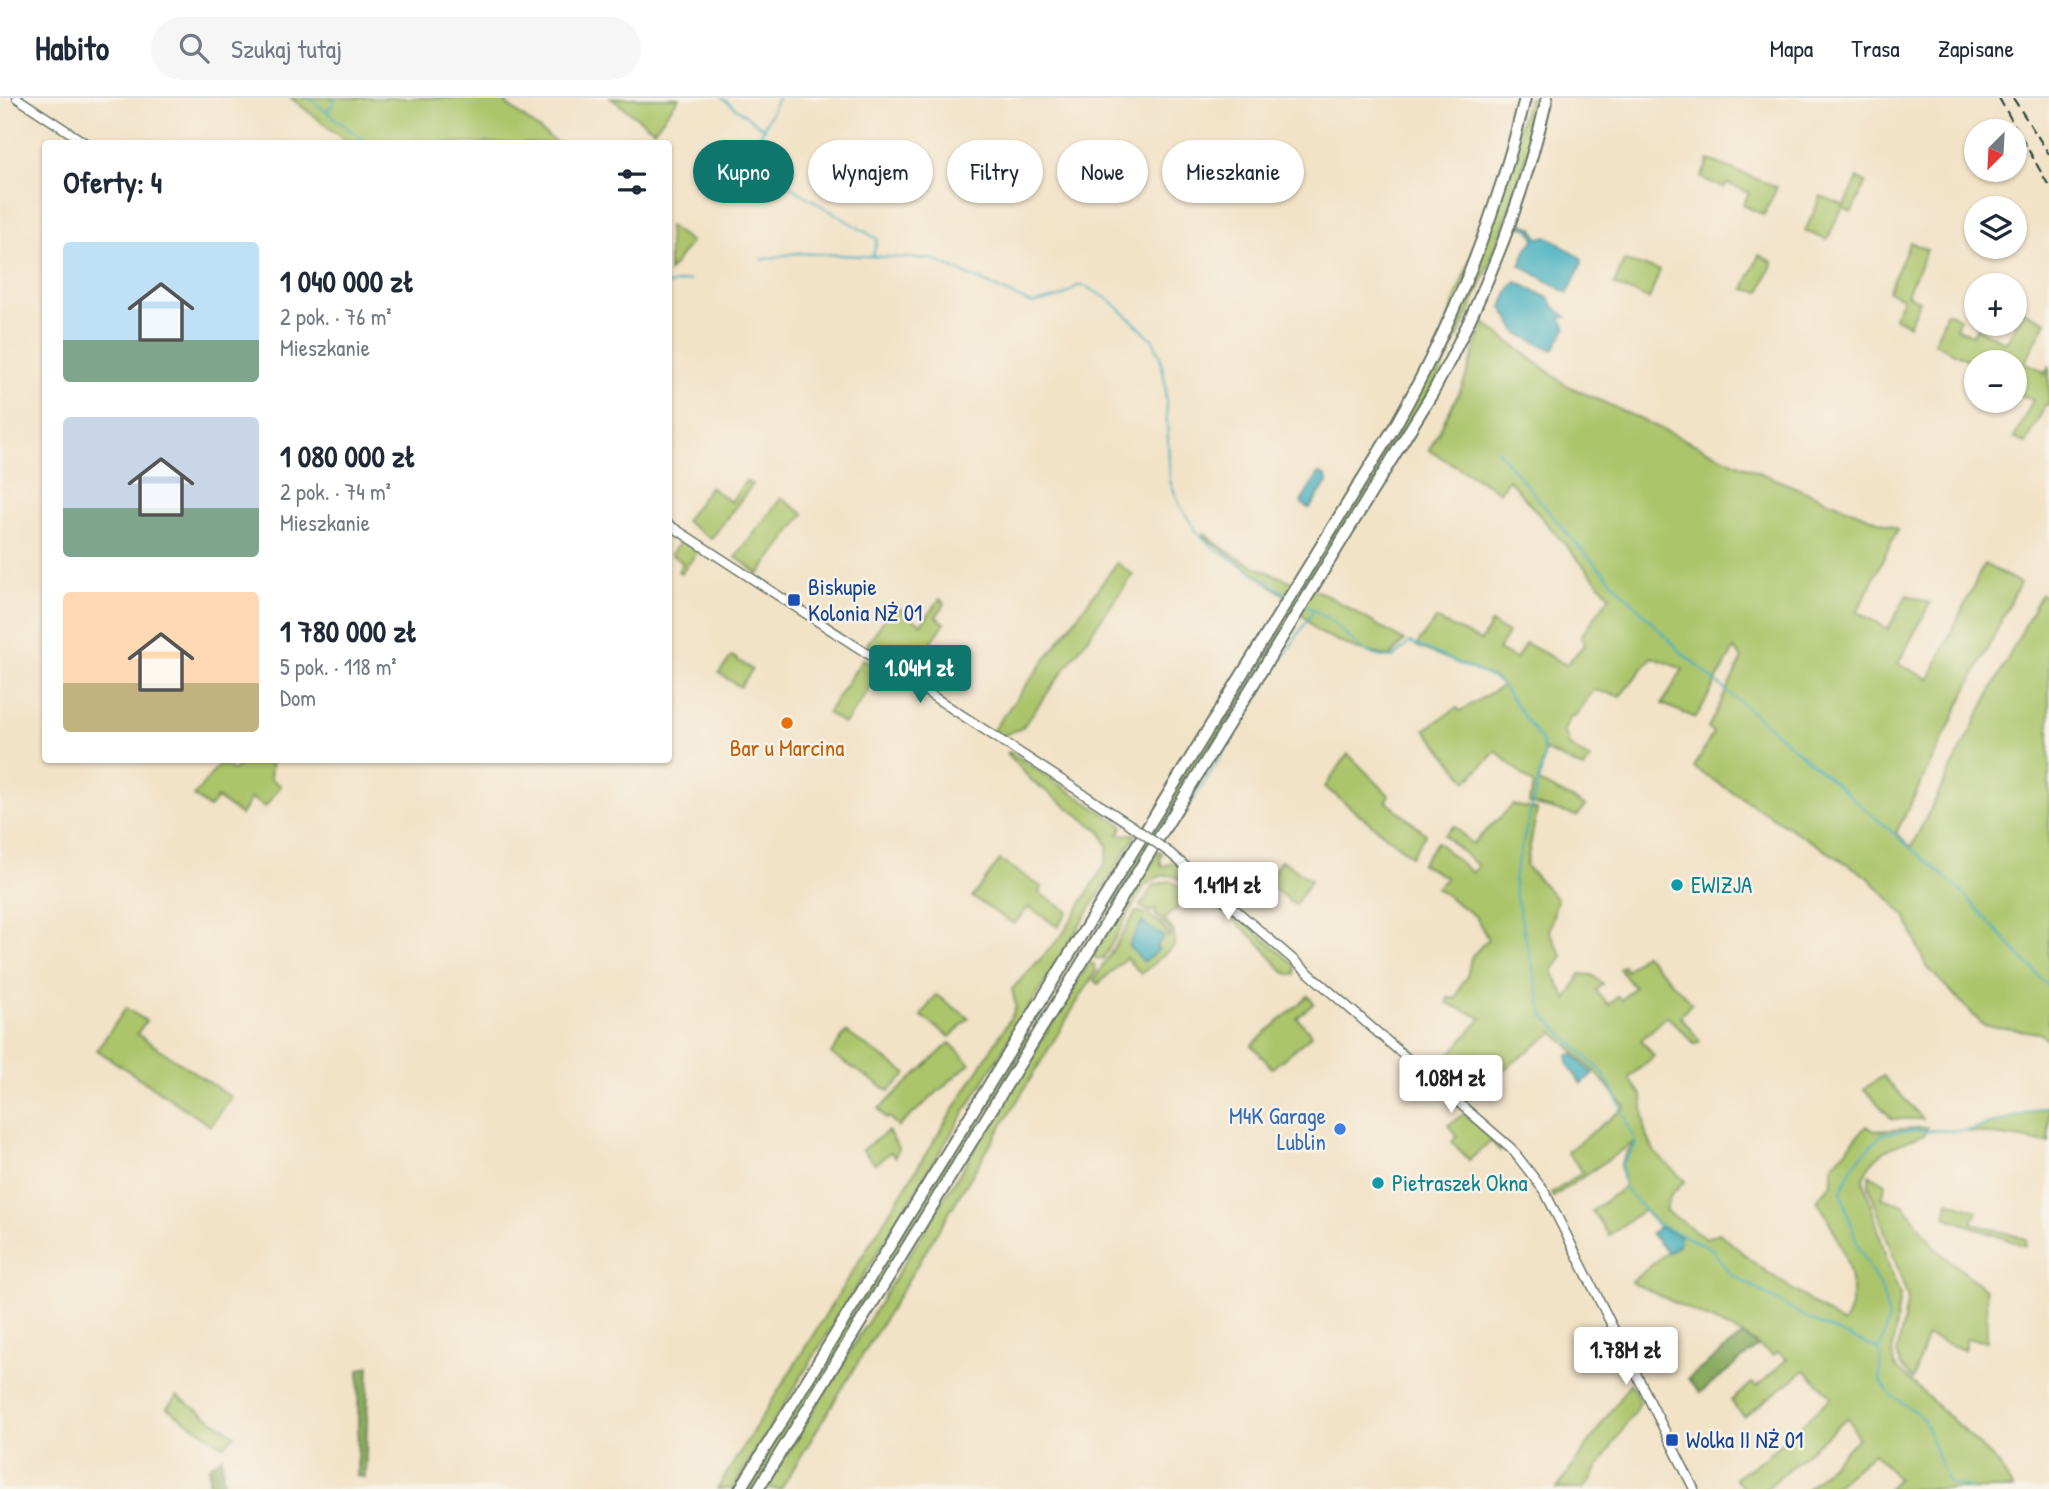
<!DOCTYPE html>
<html lang="pl">
<head>
<meta charset="utf-8">
<style>
  body { margin:0; font-family:"Patrick Hand",sans-serif; background:#f6f6f7; color:#1f2937; height:100vh; display:flex; flex-direction:column; font-size:26px; white-space:nowrap }
  * { box-sizing:border-box; margin:0 }
  p { font-size:23px; color:#747a83 }
  .icon { flex:none; width:38px; height:38px; fill:none; stroke:currentColor; stroke-width:2; stroke-linecap:round; stroke-linejoin:round }
  .map { position:relative; flex:1; overflow:hidden }
  .drawer { position:absolute; left:42px; top:42px; width:630px; height:623px; display:flex; flex-direction:column; background:#fff; border-radius:7px; box-shadow:0 2px 5px #0004 }
  .drawer>* { flex:none }
  .hud { position:absolute; left:693px; top:42px; width:665px; height:63px; display:flex; gap:14px }
  .needle { width:46px; rotate:204deg }
  .controls { position:absolute; left:1964px; top:21px; display:grid; gap:14px }
  .controls a { display:grid; place-items:center; width:63px; height:63px; border-radius:50%; background:#fff; box-shadow:0 2px 5px #0004; font-size:35px }
  .price { position:absolute; translate:-50% -60px; padding:0 16px; border-radius:7px; background:#fff; color:#222; font-size:23px; line-height:46px; filter:drop-shadow(0 2px 4px #0008) }
  .price::after { content:''; position:absolute; left:50%; top:42px; width:21px; height:16px; margin-left:-10px; background:inherit; clip-path:polygon(0 0,100% 0,50% 100%) }
  .price.current { background:#0f766e; color:#fff }
  ul { padding:0; list-style:none }
  li { display:flex; align-items:center; gap:21px; height:175px; padding:0 21px }
  li span { display:grid; place-items:center; flex:none; width:196px; height:140px; border-radius:7px; color:#555 }
  li>.icon { margin-inline-start:auto }
  span .icon { width:84px; height:84px; fill:#fffc; stroke-width:1 }
  li b { font-size:30px }
  h2 { display:flex; justify-content:space-between; align-items:center; height:84px; padding:0 21px; font-size:30px }
  .chip { padding:0 24px; border-radius:32px; background:#fff; box-shadow:0 2px 5px #0004; font-size:24px; line-height:63px }
  .chip.current { background:#0f766e; color:#fff }
  header { display:flex; align-items:center; gap:42px; box-sizing:border-box; height:98px; padding:0 35px; background:#fff; border-bottom:2px solid #e0e1e3 }
  header strong { font-size:33px }
  nav { display:flex; gap:38px; margin-inline-start:auto; font-size:24px }
  .search { width:490px; height:63px; background:#f6f6f7; display:flex; align-items:center; gap:18px; box-sizing:border-box; padding:0 24px; border-radius:38px; color:#747a83; font-size:26px }
  .map>svg:first-child { display:block }
  .green { fill:#acc56b; stroke:#668150; stroke-width:2 }
  .forest { fill:#89aa5f; stroke:#54744a; stroke-width:2 }
  .water { fill:#40aebe; stroke:#307679; stroke-width:2 }
  .lines { fill:none; stroke-linecap:round; stroke-linejoin:round }
  .stream { stroke:#40aebe; stroke-width:2 }
  .secondary-casing { stroke:#697767; stroke-width:11 }
  .highway-casing { stroke:#697767; stroke-width:14 }
  .secondary { stroke:#fff; stroke-width:8 }
  .highway { stroke:#fff; stroke-width:10 }
  .rail { stroke:#1f3d34; stroke-width:2; stroke-dasharray:10 5; stroke-linecap:butt }
  .secondary-bridge-casing { stroke:#697767; stroke-width:11; stroke-linecap:butt }
  .secondary-bridge { stroke:#fff; stroke-width:8 }
  .transit-dot { fill:#1a4fb4; stroke:#f7f3e8; stroke-width:2.5 }
  .food-dot { fill:#e8710a; stroke:#f7f3e8; stroke-width:2.5 }
  .culture-dot { fill:#0f9aa8; stroke:#f7f3e8; stroke-width:2.5 }
  .shop-dot { fill:#3f7fe0; stroke:#f7f3e8; stroke-width:2.5 }
  .labels { text-anchor:middle; stroke-width:5; stroke-linejoin:round; paint-order:stroke }
  .transit-label { font-size:23px; fill:#164399; stroke:#f7f3e8; text-anchor:start }
  .food-label { font-size:23px; fill:#c56008; stroke:#f7f3e8 }
  .culture-label { font-size:23px; fill:#0d838f; stroke:#f7f3e8; text-anchor:start }
  .shop-label { font-size:23px; fill:#366cbe; stroke:#f7f3e8; text-anchor:end }
</style>
</head>
<body>
<header>
<strong>Habito</strong>
<div class="search"><svg class="icon" aria-label="search" viewBox="0 0 24 24"><circle cx="10" cy="10" r="6"/><path d="M15 15l6 6"/></svg>Szukaj tutaj</div>
<nav><a>Mapa</a><a>Trasa</a><a>Zapisane</a></nav>
</header>
<div class="map">
<svg width="2049" height="1391" viewBox="0 0 2049 1391">
  <rect width="100%" height="100%" fill="#f7f3e8"/>
  <filter id="ink" filterUnits="userSpaceOnUse"><feTurbulence type="fractalNoise" baseFrequency=".0143" numOctaves="2"/><feDisplacementMap in="SourceGraphic" scale="14" xChannelSelector="R" yChannelSelector="G"/><feConvolveMatrix kernelMatrix="1 2 1 2 8 2 1 2 1" color-interpolation-filters="sRGB"/></filter>
  <filter id="wash" filterUnits="userSpaceOnUse"><feTurbulence type="fractalNoise" baseFrequency=".00686" numOctaves="4" result="noise"/><feDisplacementMap in="SourceGraphic" scale="28" xChannelSelector="R" yChannelSelector="G"/><feGaussianBlur stdDeviation="1.57" result="paint"/><feColorMatrix in="noise" values="0 0 0 0 0 0 0 0 0 0 0 0 0 0 0 0 0 1.4 0 .05"/><feComposite in="paint" operator="in"/></filter>
  <g filter="url(#wash)">
    <rect width="100%" height="100%" fill="#f2e2c6"/>
    <path class="green" d="M291,0H510L506,6L557,45H348Z
      M611,0H679L654,32Z
      M1529,0H1543C1517,95 1486,187 1440,275C1400,348 1354,419 1311,491L1325,496L1404,543L1390,559L1355,551L1316,533L1298,511L1116,803L1109,799L1288,500L1203,438L1204,435C1233,461 1265,474 1301,487L1430,270Z
      M1709,62L1777,89L1764,117L1743,107L1749,95L1727,85L1724,90L1701,80Z
      M1858,80L1866,84L1852,114L1842,110L1827,142L1805,133L1821,98L1845,108Z
      M669,128L691,144L669,174Z
      M1910,144L1927,152L1907,196L1919,203L1909,227L1894,219L1903,200L1888,193Z
      M1759,157L1773,164L1760,194L1744,191Z
      M1624,163L1660,172L1649,201L1614,187Z
      M2023,213L2046,224L2025,264L2045,274L2044,278L2049,269V307L2046,306L2026,346L2014,340L2033,302L2014,294L2019,276L2014,274V264L1976,266L1934,245L1947,214L1960,220L1956,230L1973,237L1976,230L2006,245Z
      M1484,225L1566,287L1733,364L1898,431L1857,514L1888,531L1907,497L1930,505L1898,566L1929,581L1984,466L2020,485L1896,735L1911,749L2041,496L2049,500V942L2039,935L1983,927L1926,868L1906,819L1868,779L1694,670L1713,635L1708,630L1742,561L1734,551L1696,620L1662,606L1683,571L1652,559L1620,598L1594,592L1575,618L1570,619L1563,635L1569,641L1567,646L1590,661L1584,671L1545,652L1539,684L1586,708L1577,718L1529,705L1534,687L1496,653L1467,683L1425,631L1457,610L1460,613L1502,588L1496,581L1416,548L1436,521L1481,543L1491,525L1508,535L1498,552L1516,561L1526,545L1566,567L1585,546L1581,538L1610,498L1508,381L1500,394L1429,352L1463,287Z
      M746,383L752,387L711,441L685,423L710,389L731,404Z
      M781,400L804,416L759,476L736,459Z
      M683,441L699,452L681,476L678,473L683,465L671,456Z
      M1117,465L1133,477L1022,630L1002,638L993,632Z
      M940,501L945,505L936,519L945,525L909,575L867,546L895,507L921,526Z
      M732,558L752,572L740,589L719,575Z
      M863,561L881,574L845,626L827,615Z
      M1010,654L1123,728L1118,737L1136,736L732,1391H717L1010,921L1016,909L1012,891L1061,839L1105,766L1108,749L1100,733L1031,682L1007,655Z
      M1348,656L1389,697L1386,703L1426,736L1411,758L1325,689Z
      M243,662H272L270,680L281,688L265,709L251,700L241,717L217,700L209,710L194,698L221,664L234,673Z
      M1513,707L1537,712L1526,768L1557,801L1549,833L1562,858L1552,873L1567,902L1580,876L1592,877L1603,886L1596,893L1609,907L1617,899L1622,902L1634,889L1619,871L1623,868L1626,873L1644,856L1692,905L1680,918L1700,943L1695,946L1667,918L1641,942L1654,958L1629,980L1642,998L1645,1033L1655,1055L1685,1083L1671,1097L1665,1112L1706,1140L1719,1135L1757,1167L1843,1226C1868,1193 1835,1131 1817,1102L1832,1085V1068L1866,1028L1875,1033L1927,1029L1924,1037C1898,1046 1873,1053 1863,1080L1891,1175L1900,1196L1892,1254L1894,1267L1998,1365L2013,1391H1887L1898,1381L1874,1355L1831,1391H1807L1858,1340L1848,1319L1766,1391H1744L1735,1380L1767,1358L1832,1299L1805,1272L1744,1319L1731,1303L1752,1285L1757,1289L1787,1261L1777,1254L1773,1258L1743,1237L1631,1184L1680,1144L1679,1139L1660,1129L1643,1112L1609,1137L1592,1113L1624,1089L1620,1066L1634,1044L1553,1099L1551,1096L1583,1074L1567,1054L1625,1009L1600,979L1554,934L1464,1001L1433,975L1482,920L1447,905L1448,900L1456,901L1462,884L1467,880L1471,859L1488,841L1476,819L1436,790L1447,780L1421,766L1437,744L1472,775L1478,768L1444,737L1454,728L1472,746Z
      M1159,753L1162,755L1160,761L1162,769L1174,764L1295,867V877C1280,878 1271,856 1260,846C1246,832 1189,782 1173,778C1162,775 1152,781 1144,789L1103,861L1095,860L1094,856Z
      M1000,762L1042,789L1039,795L1068,813L1058,829L1029,809L1014,826L972,799Z
      M1281,762L1311,782L1295,807L1267,785Z
      M1170,783L1195,798L1196,803L1183,805L1164,821L1174,834V848L1141,876L1126,860L1098,886L1094,882L1136,814C1151,814 1166,829 1169,840L1170,832L1155,816L1156,811L1150,814L1140,808L1154,787Z
      M1089,865L1094,866L1096,873L781,1391H765Z
      M936,897L969,920L950,939L921,918Z
      M1308,898L1314,905L1297,920L1312,937L1272,970L1252,947Z
      M126,910L146,923L137,936L231,999L211,1028L97,952Z
      M846,934L907,976L889,993L831,956Z
      M1025,935L1032,938L755,1391H744Z
      M950,945L970,965L898,1029L889,1019L886,1021L879,1011Z
      M1883,978L1923,1021H1892L1864,991Z
      M2049,1008V1045L1967,1033Z
      M1464,1016L1503,1050L1500,1053L1491,1043L1469,1062L1452,1044L1457,1038L1448,1027Z
      M888,1033L898,1050L895,1059L891,1054L875,1066L862,1052Z
      M1869,1077L1886,1085L1882,1100L1904,1107L1936,1151L1986,1192L1987,1243L1966,1241L1964,1252L1927,1238L1913,1281L1901,1268L1897,1256L1908,1200L1869,1088Z
      M1948,1103L1977,1113L1972,1125L2026,1141L2025,1148L1945,1119Z
      M1630,1285L1640,1305L1584,1391H1557Z
      M177,1298L235,1337L224,1348L167,1310Z"/>
    <path class="forest" d="M1743,1237L1758,1248L1700,1295L1688,1281Z
      M369,1268L365,1379L357,1378L359,1272Z
      M222,1359L224,1391H209V1369Z"/>
    <path class="water" d="M1522,125L1533,130L1538,140L1547,138L1581,160L1582,165L1568,195L1520,167L1527,150L1535,141L1530,131L1521,129Z
      M1517,184L1550,201L1553,208L1567,219H1560L1566,230L1553,252L1518,236L1502,209L1510,190Z
      M1319,375L1326,379L1327,384L1310,410L1306,409L1301,404Z
      M1142,824L1164,839L1156,849L1159,852L1144,864L1128,848Z
      M1573,956L1593,976L1581,986L1568,966V957Z
      M1660,1129L1680,1139V1145L1668,1155L1651,1135Z"/>
    <g class="lines">
      <path class="stream" d="M309,0L368,46
        M722,0L763,30
        M778,0L760,38L761,71L877,141L873,158
        M327,14L336,0
        M761,162L796,155L932,161L1032,206L1063,198L1077,188H1085L1110,202L1153,242L1160,258L1165,284L1170,383L1179,406L1197,434L1215,451L1287,496
        M668,187L690,182
        M1497,352L1576,446L1680,553L1959,791L2049,889
        M1306,508C1315,513 1323,517 1331,523C1351,540 1363,560 1393,560L1410,544L1490,579L1500,585L1542,644L1544,660L1514,781L1515,794L1544,918L1602,974L1617,1000L1633,1039
        M1190,707L1313,513
        M1634,1041L1636,1048L1621,1066L1624,1089L1657,1126L1712,1151L1729,1175L1812,1223L1880,1252V1281L1889,1295L1923,1320L1948,1385L1970,1391
        M1880,1251L1889,1220L1882,1193L1858,1148L1841,1094L1852,1068L1882,1036L1911,1032L1967,1033L2049,1008"/>
    </g>
  </g>
  <g filter="url(#ink)">
    <g class="lines">
      <defs>
        <path id="secondary" d="M17,0L87,46
          M668,426L1131,727
          M1170,755L1511,1050L1545,1094L1694,1391"/>
        <path id="highway" d="M740,1391L1395,328C1453,225 1498,116 1525,0
          M758,1391L1432,296C1483,203 1523,104 1547,0"/>
      </defs>
      <use href="#secondary" class="secondary-casing"/>
      <use href="#highway" class="highway-casing"/>
      <use href="#secondary" class="secondary"/>
      <use href="#highway" class="highway"/>
      <path class="rail" d="M1999,0L2049,88
        M2013,0L2049,56"/>
      <defs>
        <path id="secondary-bridge" d="M1131,727L1170,755"/>
      </defs>
      <use href="#secondary-bridge" class="secondary-bridge-casing"/>
      <use href="#secondary-bridge" class="secondary-bridge"/>
    </g>
  </g>
  <g class="transit-dot">
    <rect x="787" y="495" width="14" height="14" rx="3.5"/>
    <rect x="1665" y="1335" width="14" height="14" rx="3.5"/>
  </g>
  <circle class="food-dot" cx="787" cy="625" r="7"/>
  <g class="culture-dot">
    <circle cx="1677" cy="787" r="7"/>
    <circle cx="1378" cy="1085" r="7"/>
  </g>
  <circle class="shop-dot" cx="1340" cy="1031" r="7"/>
  <g class="labels">
    <g class="transit-label">
      <text x="808" y="497">Biskupie<tspan x="808" dy="26">Kolonia NŻ 01</tspan></text>
      <text x="1686" y="1350">Wolka II NŻ 01</text>
    </g>
    <g class="food-label">
      <text x="787" y="658">Bar u Marcina</text>
    </g>
    <g class="culture-label">
      <text x="1691" y="795">EWIZJA</text>
      <text x="1392" y="1093">Pietraszek Okna</text>
    </g>
    <g class="shop-label">
      <text x="1326" y="1026">M4K Garage<tspan x="1326" dy="26">Lublin</tspan></text>
    </g>
  </g>
</svg>
<div class="controls">
<a><svg class="needle" viewBox="-14 -14 28 28"><path d="M0-13l5 13h-10z" fill="#e53935"/><path d="M0 13l5-13h-10z" fill="#747a83"/></svg></a>
<a><svg class="icon" aria-label="layers" viewBox="0 0 24 24"><path d="M12 4l9 5-9 5-9-5zM3 14l9 5 9-5"/></svg></a>
<a>+</a>
<a>−</a>
</div>
<b class="price current" style="left:920px;top:607px">1.04M zł</b>
<b class="price" style="left:1228px;top:824px">1.41M zł</b>
<b class="price" style="left:1451px;top:1017px">1.08M zł</b>
<b class="price" style="left:1626px;top:1289px">1.78M zł</b>
<div class="hud">
<a class="chip current">Kupno</a>
<a class="chip">Wynajem</a>
<a class="chip">Filtry</a>
<a class="chip">Nowe</a>
<a class="chip">Mieszkanie</a>
</div>
<section class="drawer">
<h2>Oferty: 4<svg class="icon" aria-label="filters" viewBox="0 0 24 24"><path d="M4 7h16M4 17h16"/><circle cx="9" cy="7" r="2"/><circle cx="15" cy="17" r="2"/></svg></h2>
<ul>
<li><span style="background:linear-gradient(#bfe0f5 70%,#7fa58c 0)"><svg class="icon" aria-label="home" viewBox="0 0 24 24"><path d="M3 11l9-7 9 7M6 9v11h12V9"/></svg></span><div><b>1 040 000 zł</b><p>2 pok. · 76 m²</p><p>Mieszkanie</p></div></li>
<li><span style="background:linear-gradient(#c9d6e8 65%,#7fa58c 0)"><svg class="icon" aria-label="home" viewBox="0 0 24 24"><path d="M3 11l9-7 9 7M6 9v11h12V9"/></svg></span><div><b>1 080 000 zł</b><p>2 pok. · 74 m²</p><p>Mieszkanie</p></div></li>
<li><span style="background:linear-gradient(#ffd9b3 65%,#c2b280 0)"><svg class="icon" aria-label="home" viewBox="0 0 24 24"><path d="M3 11l9-7 9 7M6 9v11h12V9"/></svg></span><div><b>1 780 000 zł</b><p>5 pok. · 118 m²</p><p>Dom</p></div></li>
</ul>
</section>
</div>
</body>
</html>
